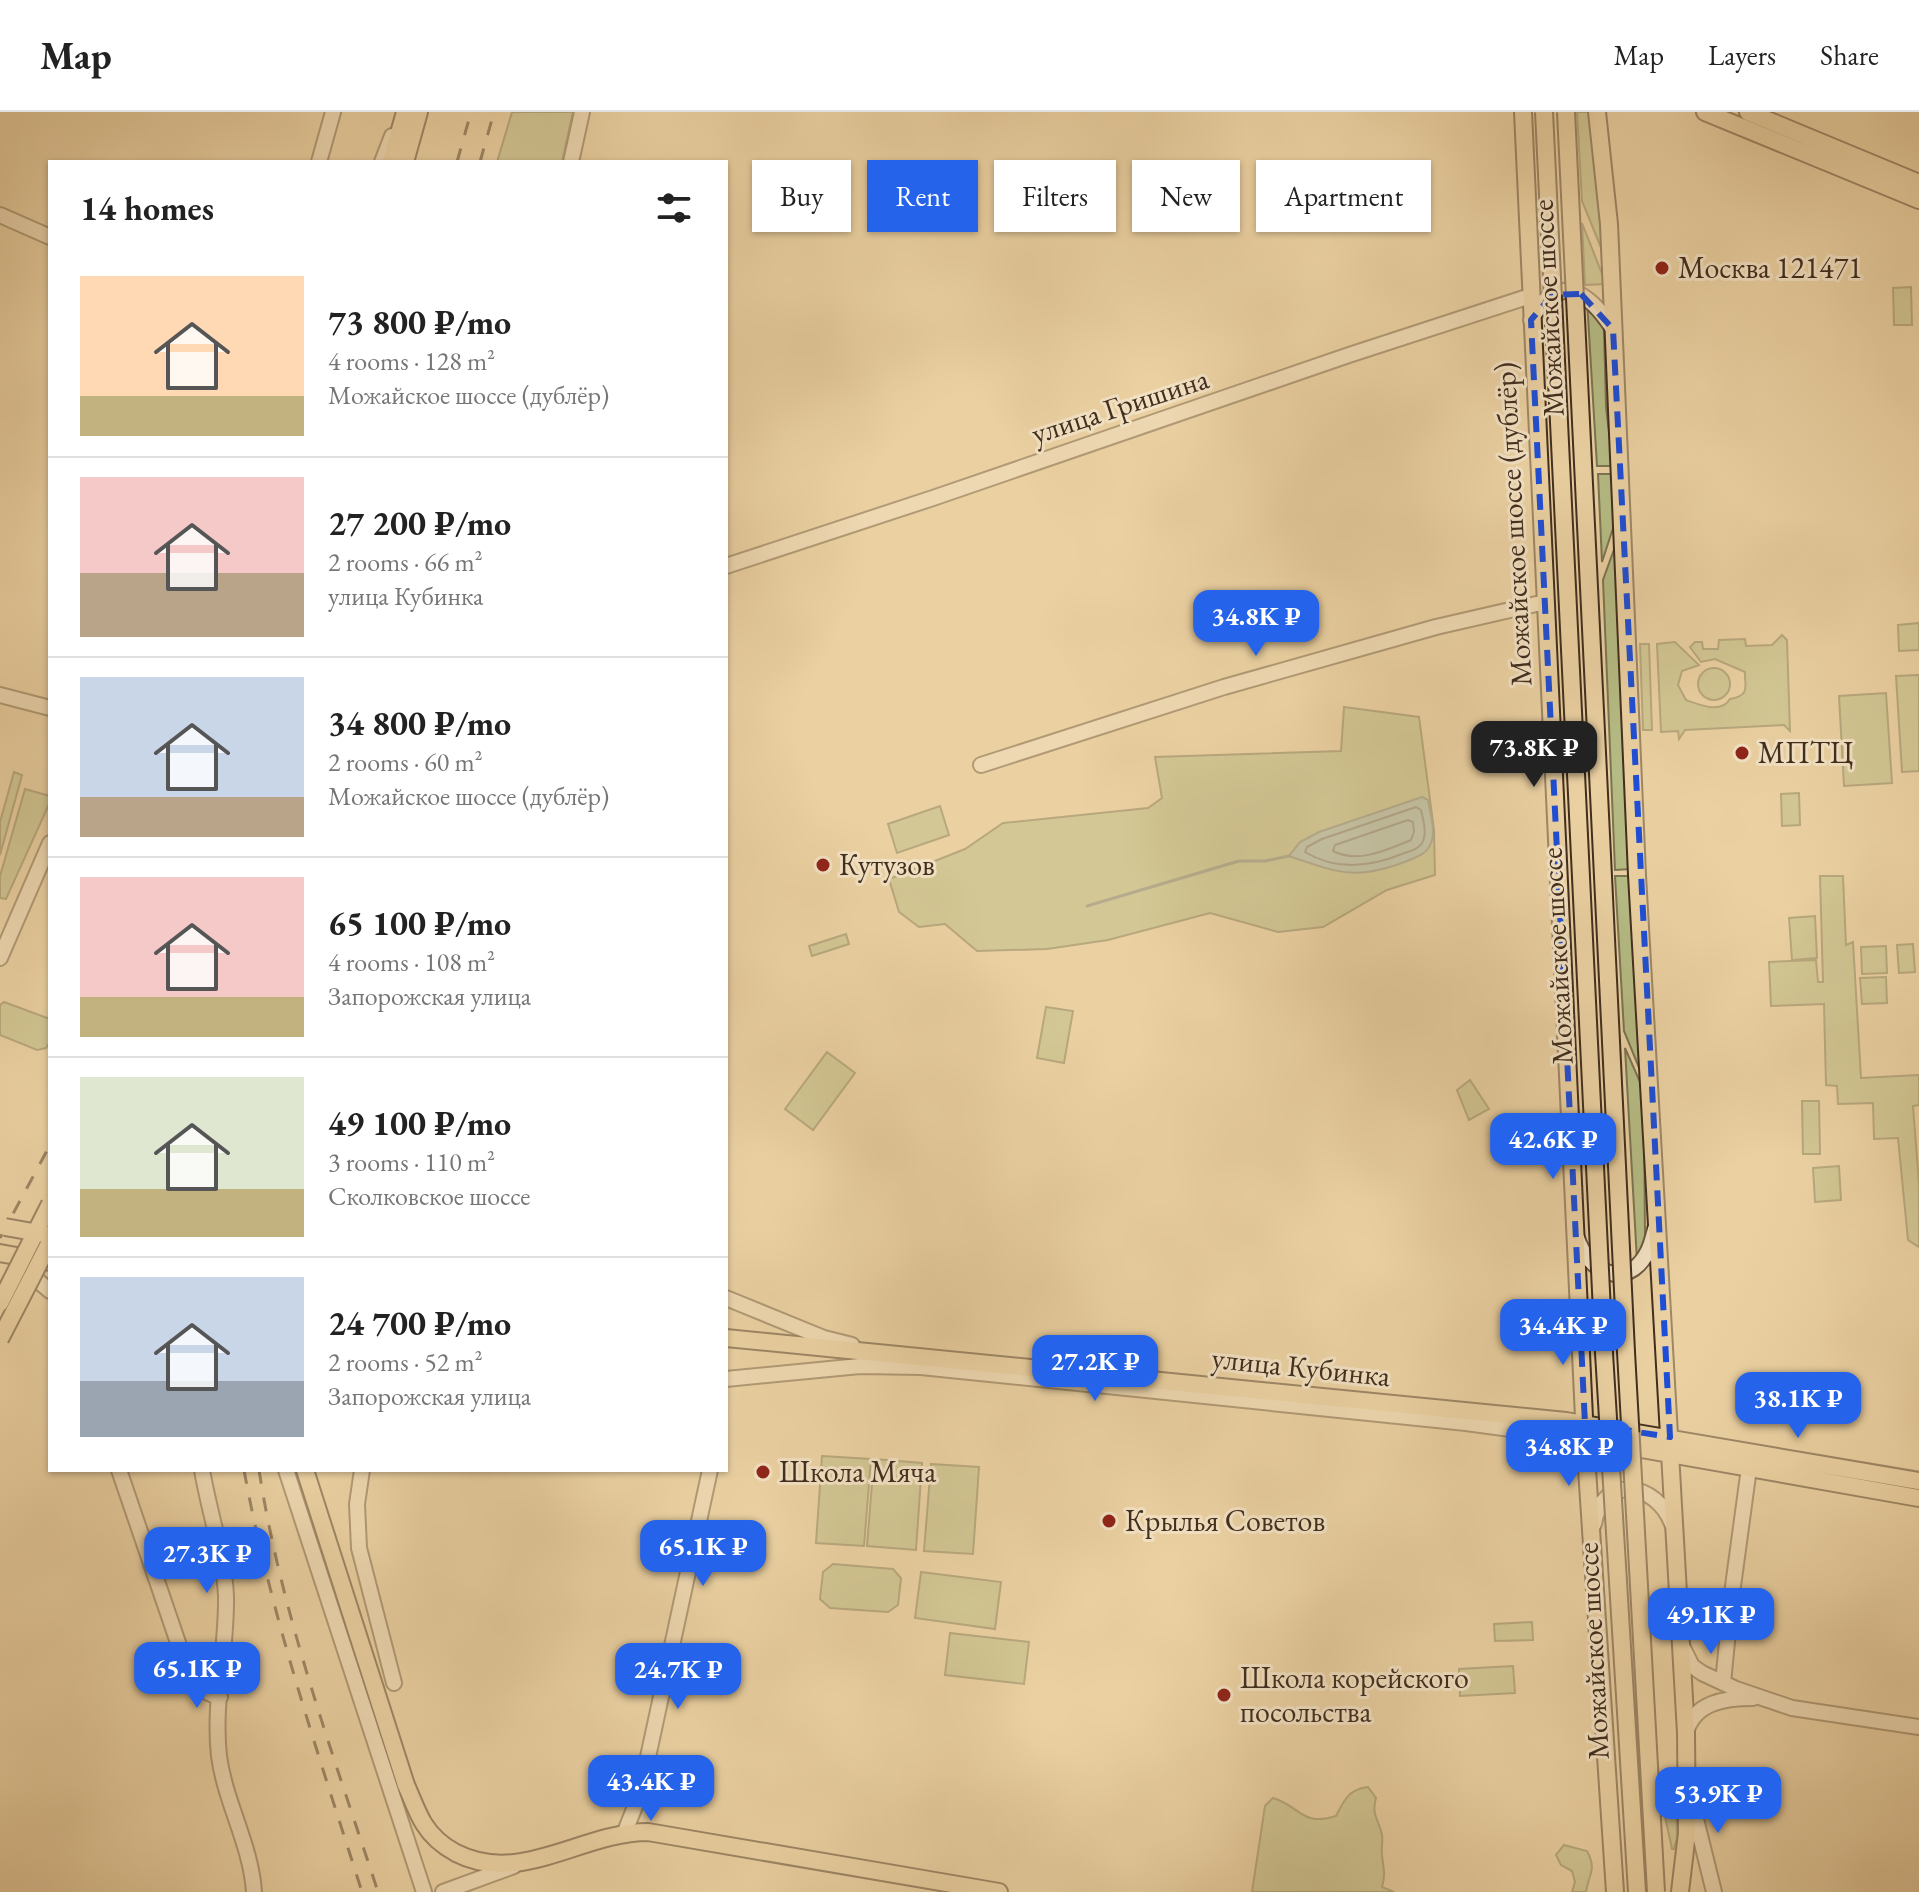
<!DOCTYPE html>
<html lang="en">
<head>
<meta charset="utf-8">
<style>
  body { margin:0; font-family:"EB Garamond",serif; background:#f6f6f6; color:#222; height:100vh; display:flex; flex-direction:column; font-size:30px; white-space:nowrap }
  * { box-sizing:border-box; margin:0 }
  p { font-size:26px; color:#767676 }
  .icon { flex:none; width:44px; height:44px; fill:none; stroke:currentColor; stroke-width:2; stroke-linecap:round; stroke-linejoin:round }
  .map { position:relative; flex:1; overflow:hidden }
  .panel { position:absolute; left:48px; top:48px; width:680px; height:1312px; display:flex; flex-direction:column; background:#fff; border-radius:0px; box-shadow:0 2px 6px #0004 }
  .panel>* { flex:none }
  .hud { position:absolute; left:752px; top:48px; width:760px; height:72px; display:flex; gap:16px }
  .price { position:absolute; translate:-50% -68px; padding:0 18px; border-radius:16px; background:#2563eb; color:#fff; font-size:26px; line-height:52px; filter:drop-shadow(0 2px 4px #0008) }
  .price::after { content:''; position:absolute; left:50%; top:48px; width:24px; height:18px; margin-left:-12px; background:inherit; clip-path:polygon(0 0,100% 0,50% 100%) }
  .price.active { background:#222; color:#fff }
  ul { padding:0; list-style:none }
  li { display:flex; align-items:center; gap:24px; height:200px; padding:0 32px }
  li+li { border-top:2px solid #e0e0e0 }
  li span { display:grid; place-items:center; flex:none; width:224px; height:160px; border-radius:0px; color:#555 }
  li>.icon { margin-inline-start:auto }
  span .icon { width:96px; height:96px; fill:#fffc; stroke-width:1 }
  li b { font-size:34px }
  h2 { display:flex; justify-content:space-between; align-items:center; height:96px; padding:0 32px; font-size:34px }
  .tag { padding:0 28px; border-radius:0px; background:#fff; box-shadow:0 2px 6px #0004; font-size:28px; line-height:72px }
  .tag.active { background:#2563eb; color:#fff }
  header { display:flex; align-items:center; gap:48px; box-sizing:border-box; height:112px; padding:0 40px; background:#fff; border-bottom:2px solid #e0e0e0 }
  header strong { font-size:38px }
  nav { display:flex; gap:44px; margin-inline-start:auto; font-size:28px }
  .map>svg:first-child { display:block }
  .green { fill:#b6bc85; stroke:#7c7552; stroke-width:2 }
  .water { fill:#9bb5ae; stroke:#777f74; stroke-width:2 }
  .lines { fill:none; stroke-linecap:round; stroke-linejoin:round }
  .shore { stroke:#6e7266; stroke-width:2 }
  .stream { stroke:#777f74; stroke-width:3 }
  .minor-casing { stroke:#6c573f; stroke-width:18 }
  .major-casing { stroke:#412e1e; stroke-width:20 }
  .minor { stroke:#f2e1c3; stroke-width:14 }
  .major { stroke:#ebd1a2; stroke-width:16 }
  .rail { stroke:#412e1e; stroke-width:3; stroke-dasharray:14 14; stroke-linecap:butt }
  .major-bridge-casing { stroke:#412e1e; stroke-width:20; stroke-linecap:butt }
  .major-bridge { stroke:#ebd1a2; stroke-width:16 }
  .marked { fill:none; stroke:#1d4ed8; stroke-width:6; stroke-dasharray:16 10; stroke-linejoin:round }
  .poi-dot { fill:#8f2418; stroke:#f2e1c3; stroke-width:3 }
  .labels { text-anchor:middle; stroke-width:6; stroke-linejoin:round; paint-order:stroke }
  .poi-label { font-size:30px; fill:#412e1e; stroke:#f2e1c3; text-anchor:start }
  .street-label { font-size:30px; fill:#412e1e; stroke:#f2e1c3 }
</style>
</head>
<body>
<header>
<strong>Map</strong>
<nav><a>Map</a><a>Layers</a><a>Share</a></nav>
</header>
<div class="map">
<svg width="1919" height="1780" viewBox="0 0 1919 1780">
  <rect width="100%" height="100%" fill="#ebd1a2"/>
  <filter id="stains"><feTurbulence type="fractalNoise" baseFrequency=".0025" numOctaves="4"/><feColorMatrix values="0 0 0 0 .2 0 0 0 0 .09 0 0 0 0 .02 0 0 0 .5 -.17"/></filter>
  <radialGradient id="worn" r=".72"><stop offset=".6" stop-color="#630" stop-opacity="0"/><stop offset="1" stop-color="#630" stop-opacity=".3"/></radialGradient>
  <path class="green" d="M512,0H573L562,50H497Z
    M1577,0H1590L1592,10L1602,138L1582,89Z
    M1332,63L1335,115L1308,117L1305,65Z
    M1582,111L1606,172L1585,173Z
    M1911,175L1912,213H1894L1893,176Z
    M1587,188L1602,206L1604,217L1606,295L1613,354H1597Z
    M1598,362H1613L1615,410L1602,450Z
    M1616,432L1631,757L1615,758L1603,468Z
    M1919,511V538L1899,539L1898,513Z
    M1782,523L1787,528L1790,619L1784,613L1685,618L1679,627L1678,619L1661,620L1657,532L1675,530L1699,553L1682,559L1678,573L1686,588C1700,593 1721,602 1730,587C1752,583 1744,573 1745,560L1715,547L1701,550L1690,535L1695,530H1702L1703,537H1718L1719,528L1745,527L1746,534L1772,533Z
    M1649,532L1652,618H1643L1640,532Z
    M1698 572a16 16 0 1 1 32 0a16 16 0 1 1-32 0Z
    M1919,563V659L1902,660L1896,564Z
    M1886,581L1892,671L1844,674L1839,584Z
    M1344,595L1419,605L1434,718L1435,763L1387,778L1323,815L1278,820L1210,801L1108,828L1047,837L977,839L945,812L919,815L899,800L889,767L965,737L1003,711L1148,696L1162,686L1155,645L1341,639Z
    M14,660L22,663L0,743V710Z
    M25,677L50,684V690L6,787L0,786V764Z
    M1799,681L1800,713L1782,714L1781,682Z
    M940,694L949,723L897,741L888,712Z
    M1615,764H1631L1640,958L1624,919Z
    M1820,764H1843L1846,833L1853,830L1861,966L1919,963V993L1913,994L1919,1072V1135L1908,1128L1898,1026L1874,1027L1873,991L1838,992L1837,974L1826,973L1824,892L1771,894L1769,850L1816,848L1818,870H1823Z
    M1815,804L1817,846L1792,848L1789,806Z
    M846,822L849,832L812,844L809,834Z
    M1913,832L1915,860L1899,861L1897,833Z
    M1886,834L1887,861L1862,862L1861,835Z
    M1886,865L1887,891L1862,892L1860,866Z
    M4,890L50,907V930L46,936L37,938L0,923V893Z
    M1046,895L1073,899L1064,951L1037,946Z
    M1625,936L1641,972L1644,1002L1645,1127L1637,1149Z
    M827,940L855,961L813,1018L785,997Z
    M1470,968L1489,997L1469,1008L1457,978Z
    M1802,989H1819L1820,1042H1803Z
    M1839,1054L1841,1088L1815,1090L1813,1056Z
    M822,1344L871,1347L864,1434L816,1431Z
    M874,1347L922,1351L916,1438L867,1434Z
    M931,1352L979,1355L973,1442L924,1439Z
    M833,1452L893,1457L901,1466L898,1493L888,1500L830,1496L820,1487L823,1460Z
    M921,1460L1001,1470L995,1517L915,1506Z
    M1532,1510L1533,1528L1495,1529L1494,1512Z
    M950,1521L1029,1530L1024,1572L945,1563Z
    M1513,1554L1515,1581L1460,1584L1459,1557Z
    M1672,1658L1676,1666L1677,1726L1674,1737H1672C1667,1712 1659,1688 1664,1662Z
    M1368,1675L1376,1686C1371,1703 1379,1708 1382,1723C1383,1730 1381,1736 1382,1743C1383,1755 1386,1762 1382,1775L1394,1780H1252L1265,1694L1273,1686C1300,1694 1302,1715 1336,1704C1344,1688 1349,1677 1368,1675Z
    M1564,1733L1587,1739C1597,1758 1589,1761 1586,1780H1572L1575,1770L1572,1759L1561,1753L1556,1743Z"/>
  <path class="water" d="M1422,685L1428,688C1430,701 1436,718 1431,731C1427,742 1417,745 1407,749C1356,769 1339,761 1289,744L1300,730L1319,720Z"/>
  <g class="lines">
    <path class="shore" d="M1416,695L1421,698C1423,707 1427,720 1423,729C1420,737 1410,739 1402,742C1370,755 1336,759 1305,740L1307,735L1322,727Z
      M1408,708L1413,710L1414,720L1411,728C1387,738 1357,752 1333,739L1335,733Z"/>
    <path class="stream" d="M1087,794L1239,749H1265L1289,744"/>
    <defs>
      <path id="minor" d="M319,50L333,0
        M382,50L392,24
        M571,50L582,0
        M0,103L50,125
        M1531,208C1558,158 1589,180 1613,217
        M726,454L933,386L1349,243L1530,184
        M0,583L50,596
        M981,653L1224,575L1436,515L1545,490
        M0,846L50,731
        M1577,1126C1588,1160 1626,1179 1647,1141C1651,1134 1653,1125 1655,1117
        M25,1158L50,1179
        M726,1186L824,1226L852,1233
        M726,1267L860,1254L921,1255L1466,1311L1585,1327
        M119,1358L186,1554C194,1571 202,1581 220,1585
        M202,1358C209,1400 224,1442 226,1484C227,1537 213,1591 219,1644C225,1690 251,1733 254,1780
        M286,1358L424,1780
        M362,1358L357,1392L359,1436L394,1571
        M1594,1412C1602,1361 1657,1371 1672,1412
        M1683,1536L1692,1554L1702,1561L1736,1577L1792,1596L1919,1615
        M1723,1571L1731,1489L1749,1356
        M1686,1621C1694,1590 1725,1586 1753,1586
        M1692,1691L1714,1780
        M624,1722L640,1682L710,1358
        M443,1780L514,1754"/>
      <path id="major" d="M1523,0L1585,1327L1615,1780
        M1597,0L1609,112L1637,763L1686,1621L1687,1721L1680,1780
        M1705,0L1919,88
        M1748,0L1919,71
        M391,50L405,0
        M405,50L419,0
        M0,1141L50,1150
        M726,1226L1566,1309L1919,1369
        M1585,1327L1919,1386
        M305,1358L406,1673C412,1686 417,1701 424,1712C432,1725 443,1734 456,1741C521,1774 582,1720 648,1720L999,1780"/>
    </defs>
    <use href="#minor" class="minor-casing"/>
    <use href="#major" class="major-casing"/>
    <use href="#minor" class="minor"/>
    <use href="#major" class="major"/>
    <path class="rail" d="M457,50L471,0
      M480,50L494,0
      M0,1126L50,1033
      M244,1358C270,1501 318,1641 362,1780
      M259,1358C281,1501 333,1642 378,1780"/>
    <defs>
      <path id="major-bridge" d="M1544,0L1604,1241L1637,1780
        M1566,0L1626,1240L1656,1780
        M5,1115L44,1122
        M0,1191L50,1092
        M0,1227L50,1130"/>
    </defs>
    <use href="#major-bridge" class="major-bridge-casing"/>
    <use href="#major-bridge" class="major-bridge"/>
  </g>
  <path d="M0 0H1919V1780H0ZM1581,182L1613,217L1670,1325L1585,1312L1531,208L1552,183Z" fill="#ebd1a2" fill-opacity=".55" fill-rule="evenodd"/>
  <path class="marked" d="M1581,182L1613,217L1670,1325L1585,1312L1531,208L1552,183Z"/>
  <g class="poi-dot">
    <circle cx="1662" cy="156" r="8"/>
    <circle cx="1742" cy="641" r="8"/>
    <circle cx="823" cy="753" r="8"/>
    <circle cx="763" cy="1360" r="8"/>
    <circle cx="1109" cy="1409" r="8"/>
    <circle cx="1224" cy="1583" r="8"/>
  </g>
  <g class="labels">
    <g class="poi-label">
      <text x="1678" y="166">Москва 121471</text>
      <text x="1758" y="651">МПТЦ</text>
      <text x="839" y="763">Кутузов</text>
      <text x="779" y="1370">Школа Мяча</text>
      <text x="1125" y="1419">Крылья Советов</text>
      <text x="1240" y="1576">Школа корейского<tspan x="1240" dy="34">посольства</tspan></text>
    </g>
    <g class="street-label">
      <text transform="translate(1548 196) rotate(-93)" y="10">Можайское шоссе</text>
      <text transform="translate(1120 294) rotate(-18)" y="10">улица Гришина</text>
      <text transform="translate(1513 412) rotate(-93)" y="10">Можайское шоссе (дублёр)</text>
      <text transform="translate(1557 844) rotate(-93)" y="10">Можайское шоссе</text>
      <text transform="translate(1301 1255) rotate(6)" y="10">улица Кубинка</text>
      <text transform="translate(1593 1539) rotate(-93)" y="10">Можайское шоссе</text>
    </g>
  </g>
  <rect width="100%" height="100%" filter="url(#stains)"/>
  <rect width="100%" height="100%" fill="url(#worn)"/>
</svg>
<b class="price" style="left:1256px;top:546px">34.8K ₽</b>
<b class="price active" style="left:1534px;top:677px">73.8K ₽</b>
<b class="price" style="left:1553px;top:1069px">42.6K ₽</b>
<b class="price" style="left:1563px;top:1255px">34.4K ₽</b>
<b class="price" style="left:1095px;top:1291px">27.2K ₽</b>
<b class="price" style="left:1798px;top:1328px">38.1K ₽</b>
<b class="price" style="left:1569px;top:1376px">34.8K ₽</b>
<b class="price" style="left:703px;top:1476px">65.1K ₽</b>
<b class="price" style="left:207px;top:1483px">27.3K ₽</b>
<b class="price" style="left:1711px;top:1544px">49.1K ₽</b>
<b class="price" style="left:197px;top:1598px">65.1K ₽</b>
<b class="price" style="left:678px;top:1599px">24.7K ₽</b>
<b class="price" style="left:651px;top:1711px">43.4K ₽</b>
<b class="price" style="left:1718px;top:1723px">53.9K ₽</b>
<div class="hud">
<a class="tag">Buy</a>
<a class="tag active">Rent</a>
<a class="tag">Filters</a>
<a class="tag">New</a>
<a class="tag">Apartment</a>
</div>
<section class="panel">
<h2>14 homes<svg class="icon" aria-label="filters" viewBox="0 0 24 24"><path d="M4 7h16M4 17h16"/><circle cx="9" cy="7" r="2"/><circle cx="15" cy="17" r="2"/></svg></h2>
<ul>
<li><span style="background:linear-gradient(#ffd9b3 75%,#c2b280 0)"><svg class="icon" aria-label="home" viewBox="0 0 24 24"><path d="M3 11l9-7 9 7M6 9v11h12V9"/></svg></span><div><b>73 800 ₽/mo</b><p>4 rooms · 128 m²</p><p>Можайское шоссе (дублёр)</p></div></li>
<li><span style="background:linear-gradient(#f6c9c9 60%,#b9a48a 0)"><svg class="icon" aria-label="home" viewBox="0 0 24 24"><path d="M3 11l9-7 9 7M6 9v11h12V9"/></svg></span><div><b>27 200 ₽/mo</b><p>2 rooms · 66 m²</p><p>улица Кубинка</p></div></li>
<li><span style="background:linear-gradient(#c9d6e8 75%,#b9a48a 0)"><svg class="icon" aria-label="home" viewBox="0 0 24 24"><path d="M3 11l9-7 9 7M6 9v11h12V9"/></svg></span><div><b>34 800 ₽/mo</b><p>2 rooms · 60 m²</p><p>Можайское шоссе (дублёр)</p></div></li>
<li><span style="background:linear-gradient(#f6c9c9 75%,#c2b280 0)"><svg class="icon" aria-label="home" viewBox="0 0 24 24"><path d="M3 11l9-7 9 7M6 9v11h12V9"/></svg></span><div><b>65 100 ₽/mo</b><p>4 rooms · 108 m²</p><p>Запорожская улица</p></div></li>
<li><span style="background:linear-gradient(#dfe7d0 70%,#c2b280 0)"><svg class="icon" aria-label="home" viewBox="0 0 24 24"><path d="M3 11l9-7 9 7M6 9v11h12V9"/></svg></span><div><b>49 100 ₽/mo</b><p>3 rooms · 110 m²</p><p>Сколковское шоссе</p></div></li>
<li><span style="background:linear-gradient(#c9d6e8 65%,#9aa5b1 0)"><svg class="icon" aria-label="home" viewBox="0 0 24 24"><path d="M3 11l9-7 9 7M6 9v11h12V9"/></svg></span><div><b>24 700 ₽/mo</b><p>2 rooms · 52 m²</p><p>Запорожская улица</p></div></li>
</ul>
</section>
</div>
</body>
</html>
